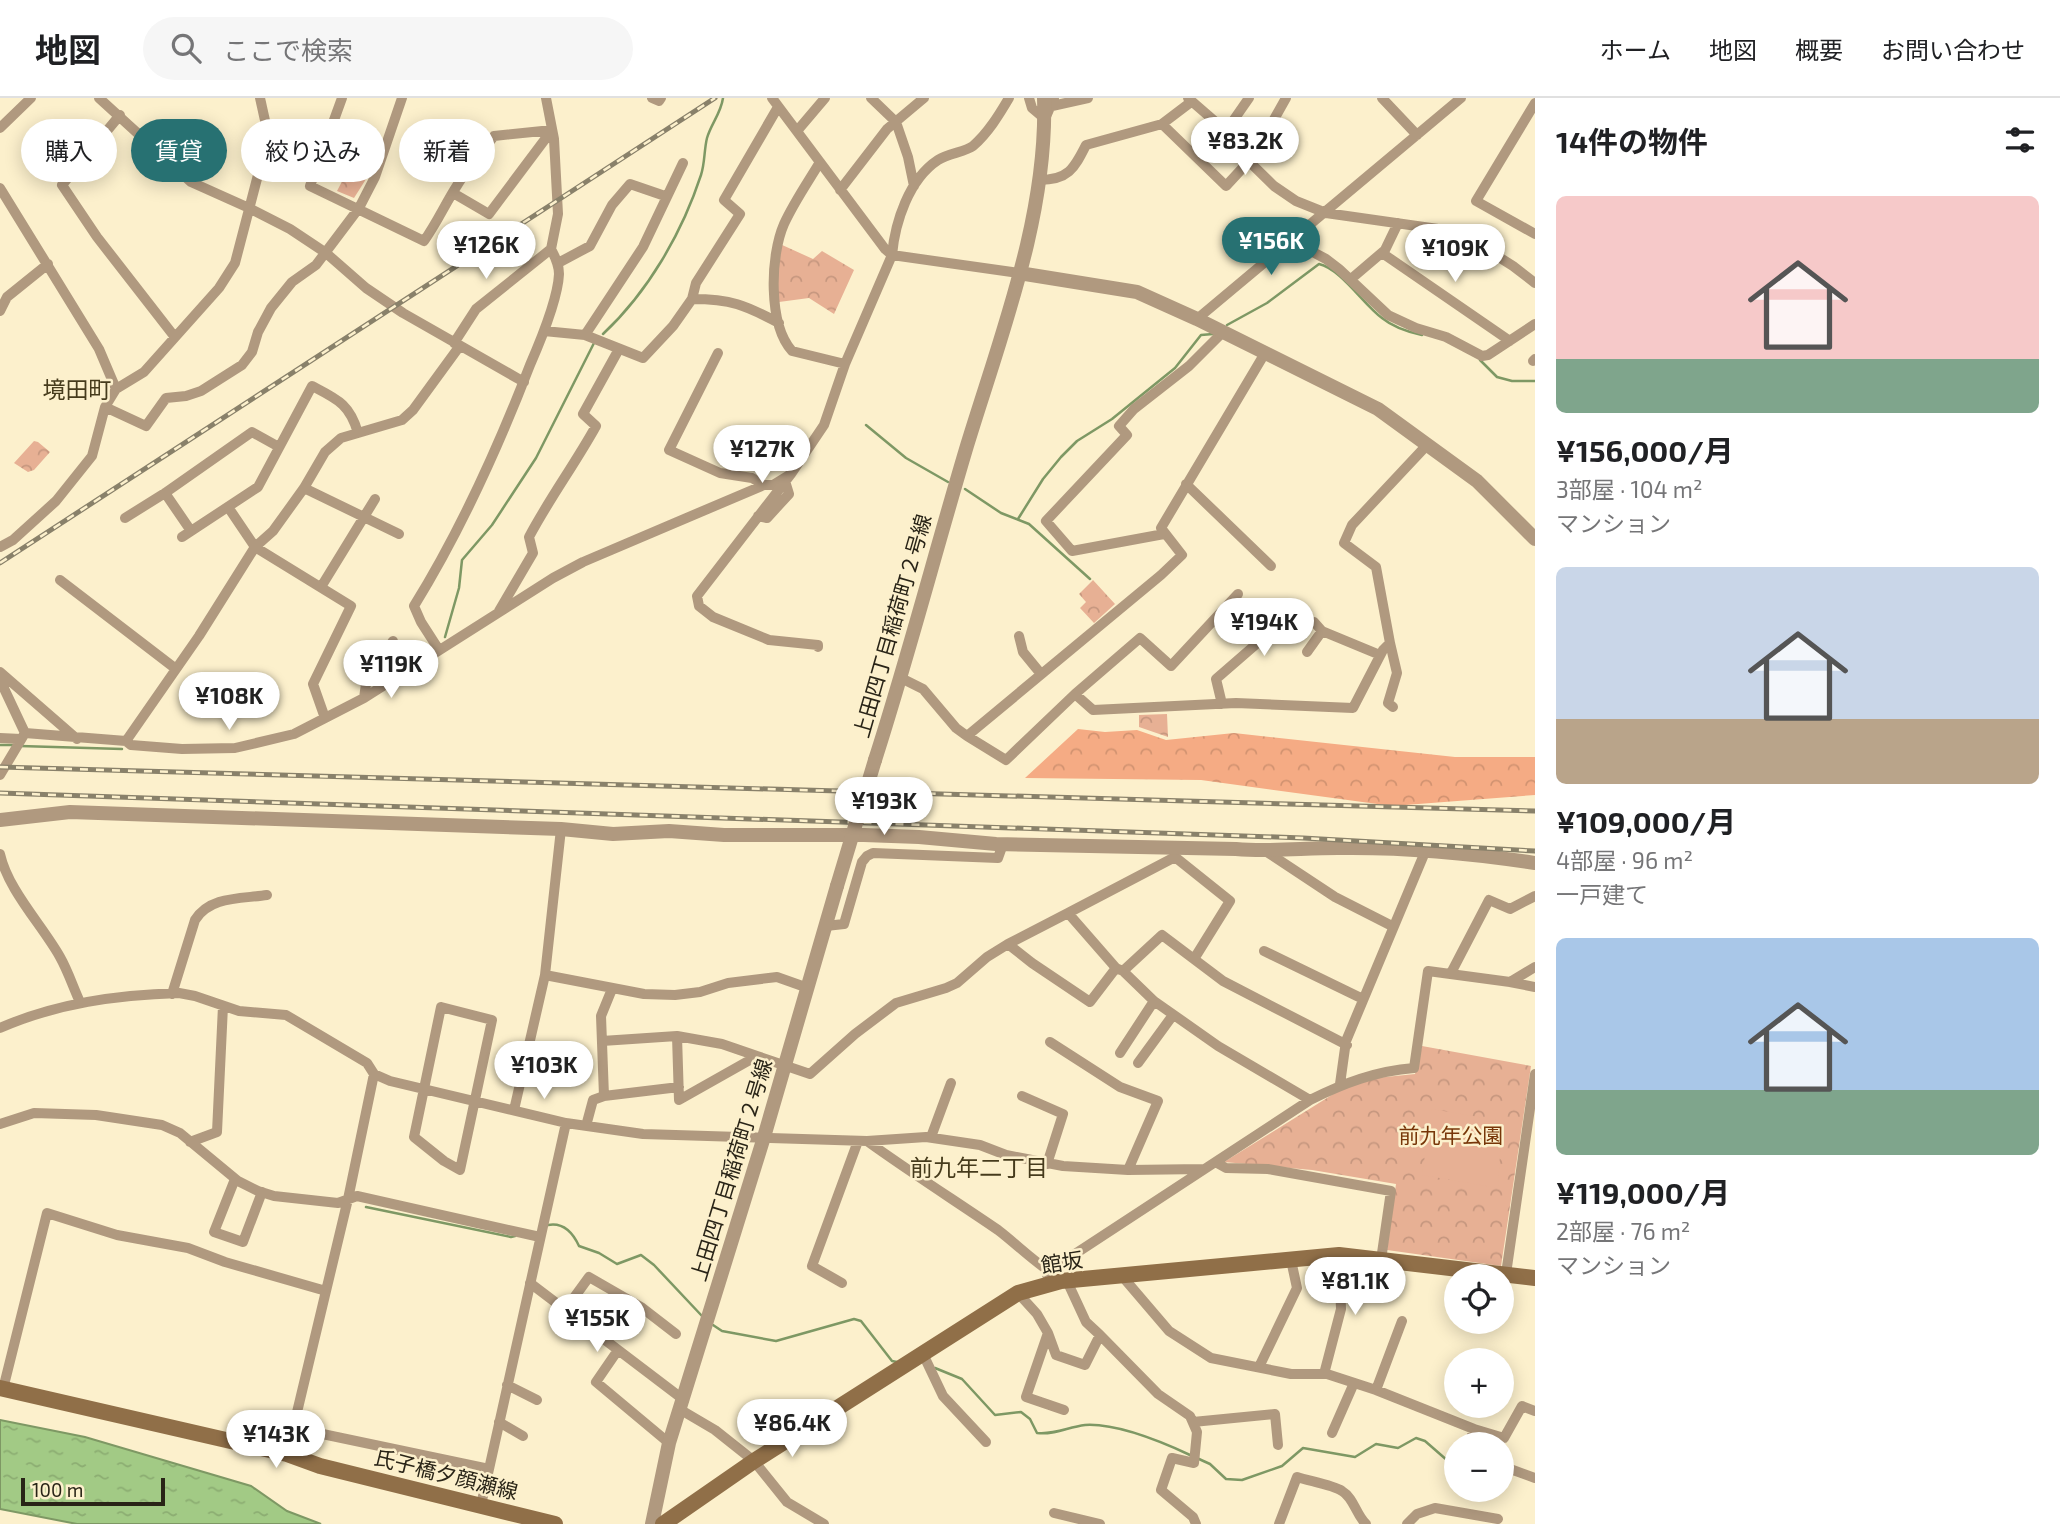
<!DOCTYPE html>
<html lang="ja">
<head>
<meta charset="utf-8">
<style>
  body { margin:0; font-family:"Exo 2","Noto Sans JP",sans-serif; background:#f6f6f6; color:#202124; height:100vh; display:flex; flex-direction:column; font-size:26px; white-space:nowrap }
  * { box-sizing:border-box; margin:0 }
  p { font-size:23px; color:#757577 }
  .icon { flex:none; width:38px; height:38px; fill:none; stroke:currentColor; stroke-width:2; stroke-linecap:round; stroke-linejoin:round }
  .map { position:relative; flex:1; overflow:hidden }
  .drawer { display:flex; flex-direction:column; background:#fff; width:525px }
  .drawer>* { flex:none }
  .guide { position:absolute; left:21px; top:21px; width:665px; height:63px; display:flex; gap:14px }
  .controls { position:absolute; left:1444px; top:1166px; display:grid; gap:14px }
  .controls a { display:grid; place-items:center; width:70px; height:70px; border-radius:50%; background:#fff; box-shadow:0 4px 18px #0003; font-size:35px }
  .scale { position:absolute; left:21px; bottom:18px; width:144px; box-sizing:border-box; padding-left:7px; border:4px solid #292417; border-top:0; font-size:19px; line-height:24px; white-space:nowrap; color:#292417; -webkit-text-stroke:5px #fcf0cc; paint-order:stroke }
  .price { position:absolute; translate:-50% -60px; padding:0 16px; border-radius:24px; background:#fff; color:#222; font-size:23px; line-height:46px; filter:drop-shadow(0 2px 4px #0008) }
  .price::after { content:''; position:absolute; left:50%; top:42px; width:21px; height:16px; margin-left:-10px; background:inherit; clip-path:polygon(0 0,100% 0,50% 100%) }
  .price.on { background:#277172; color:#fff }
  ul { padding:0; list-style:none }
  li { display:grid; align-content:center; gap:14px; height:371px; padding:0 21px }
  li span { display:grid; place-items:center; height:217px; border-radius:10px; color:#555 }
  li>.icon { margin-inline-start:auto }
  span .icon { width:126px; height:126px; fill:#fffc; stroke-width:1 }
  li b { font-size:30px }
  h2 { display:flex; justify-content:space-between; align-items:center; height:84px; padding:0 21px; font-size:30px }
  .chip { padding:0 24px; border-radius:32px; background:#fff; box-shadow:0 4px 18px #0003; font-size:24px; line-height:63px }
  .chip.on { background:#277172; color:#fff }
  header { display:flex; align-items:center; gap:42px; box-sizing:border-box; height:98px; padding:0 35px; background:#fff; border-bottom:2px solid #e0e0e0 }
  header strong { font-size:33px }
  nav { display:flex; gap:38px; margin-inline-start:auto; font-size:24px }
  .search { width:490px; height:63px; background:#f6f6f6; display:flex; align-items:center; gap:18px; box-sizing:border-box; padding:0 24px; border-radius:38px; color:#757577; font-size:26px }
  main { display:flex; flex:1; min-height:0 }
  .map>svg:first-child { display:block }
  .forest { fill:url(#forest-crowns) }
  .park { fill:url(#park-crowns) }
  .pitch { fill:#e7b094 }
  .water { fill:url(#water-ripples); stroke:#7e9864; stroke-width:2 }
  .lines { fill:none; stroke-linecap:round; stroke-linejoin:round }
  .stream { stroke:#7e9864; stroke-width:2.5 }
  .minor { stroke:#b0997f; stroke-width:10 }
  .tertiary { stroke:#b0997f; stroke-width:14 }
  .secondary { stroke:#906f48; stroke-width:16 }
  .rail-casing { stroke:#89816a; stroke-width:5 }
  .rail { stroke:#fcf0cc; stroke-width:2.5; stroke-dasharray:8; stroke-linecap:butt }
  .tertiary-bridge { stroke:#b0997f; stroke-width:14 }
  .labels { text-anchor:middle; stroke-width:5; stroke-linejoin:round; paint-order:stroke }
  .street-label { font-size:21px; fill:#292417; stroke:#fcf0cc }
  .park-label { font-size:21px; fill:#773608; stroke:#fcf0cc }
  .neighbourhood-label { font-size:23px; fill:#463b1c; stroke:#fcf0cc }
</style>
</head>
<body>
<header>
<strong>地図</strong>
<div class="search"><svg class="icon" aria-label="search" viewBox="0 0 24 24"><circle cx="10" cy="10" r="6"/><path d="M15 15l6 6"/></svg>ここで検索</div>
<nav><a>ホーム</a><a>地図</a><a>概要</a><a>お問い合わせ</a></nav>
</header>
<main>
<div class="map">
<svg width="1535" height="1426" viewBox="0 0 1535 1426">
  <defs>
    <pattern id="forest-crowns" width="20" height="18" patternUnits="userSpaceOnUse" patternTransform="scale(1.75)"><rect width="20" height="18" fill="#f5ab84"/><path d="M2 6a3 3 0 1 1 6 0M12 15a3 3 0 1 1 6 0" fill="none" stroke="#d29371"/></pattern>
    <pattern id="park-crowns" width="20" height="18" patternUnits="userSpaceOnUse" patternTransform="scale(1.75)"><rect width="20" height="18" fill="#e7b094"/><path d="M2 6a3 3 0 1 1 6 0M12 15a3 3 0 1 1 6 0" fill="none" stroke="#c6977f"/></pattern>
    <pattern id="water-ripples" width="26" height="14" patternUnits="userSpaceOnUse" patternTransform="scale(1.75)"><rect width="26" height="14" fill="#a2ca85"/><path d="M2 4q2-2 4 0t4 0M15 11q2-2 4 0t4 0" fill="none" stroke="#8cad72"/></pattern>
  </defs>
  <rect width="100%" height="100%" fill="#fcf0cc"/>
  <path class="forest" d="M1078,631L1105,634L1137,632L1166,642L1234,635L1455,659H1535V697L1392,708L1201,682L1025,680Z"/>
  <path class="park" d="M349,70L368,78L354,100L337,93Z
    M780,146L813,161L822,153L854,172L834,216L809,200L779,204L774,168Z
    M34,343L38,344L50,354L34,372L28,374L14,365Z
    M1093,482L1115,506L1094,525L1080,510L1086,504L1079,496Z
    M1167,616L1168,639L1139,629V617Z
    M1422,948L1531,968L1501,1168L1387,1152L1396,1086L1312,1072L1224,1064L1335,995L1366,981L1415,976Z"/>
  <path class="pitch" d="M1432,1011L1502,1023L1498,1090L1422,1077Z"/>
  <path class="water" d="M0,1322L85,1339L251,1388L287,1413L321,1426H77L0,1411Z"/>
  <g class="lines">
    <path class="stream" d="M1227,227L1267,205L1319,166C1341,171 1363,206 1382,220C1393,229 1408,234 1422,237
      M603,236C648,194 682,135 701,77C705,65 704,52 707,40C711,26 721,15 723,0
      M1480,262L1497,279L1512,283H1535
      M866,327L906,360L948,384
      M965,391L1001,415L1029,426L1090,481
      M1018,421L1043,381L1061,359L1077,343L1112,321L1175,270L1201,237L1213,236
      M445,539L459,490L462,462L492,427L536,360L594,245
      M0,647H13
      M20,648L122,651
      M366,1109L511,1139L515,1138
      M548,1127C564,1124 573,1135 579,1148L599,1155L617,1166L641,1157L654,1167L702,1218
      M713,1227L722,1233L776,1243L854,1221L861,1223L892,1263L897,1264
      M935,1270L962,1281L995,1317L1021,1314L1030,1321L1037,1335C1055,1337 1068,1329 1085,1327C1117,1325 1162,1344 1190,1357
      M1199,1361L1210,1366L1226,1381L1242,1382L1282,1368L1303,1350L1355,1359L1376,1346L1398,1350L1416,1340L1425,1343L1456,1370"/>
    <path class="minor" d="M99,0L191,84L249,110L290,131L326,155L366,190L403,215L524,284
      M342,0L310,88L424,143C438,123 445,106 458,86C468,69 482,54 494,38L552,32L489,116L453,95
      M652,0L659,3L661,0
      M772,0L885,151L892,157L1019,175
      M871,0L896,24L908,59L914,88
      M1029,0L1032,10L1045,21L1054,0
      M1188,0L1226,33V41L1274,88L1296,103L1326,115L1459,134L1513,168L1535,185
      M1382,0L1417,37
      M1535,5L1476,103L1535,136
      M1052,8L1088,0
      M120,17L62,87L97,139L174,238
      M1162,26L1226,88L1250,62
      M0,30L31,0
      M1268,32L1286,0
      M797,33L825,0
      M1226,33L1249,0
      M820,64C808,84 794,104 784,126C770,158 768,226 792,253L845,266
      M1039,82C1068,82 1074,71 1086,47L1162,26L1191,4
      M0,90L99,251L116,291
      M840,92L887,31L924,0
      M1292,143L1326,161L1339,171L1388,217L1416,230L1446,239L1482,258L1488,257L1535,226
      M1382,155L1510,243
      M558,165L590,148L612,107L630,86L665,98
      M1351,181L1385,152L1398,125
      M692,201L696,185L740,116L724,102L778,9
      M0,213L7,199L48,166
      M1197,221L1461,0
      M544,233L585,237L643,260L673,228L692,201C731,201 745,207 779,225
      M585,237L643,149L683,65
      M454,245L476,211L551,151L558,116L554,41L546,0
      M718,255L669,352L720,375L752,380L764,387
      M1533,263L1535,261
      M105,309L146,328L166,300L186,298L201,293L242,267L252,254L258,234L271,210L292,184L316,167L359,110L375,79L402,0
      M1186,386L1271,468
      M304,390L399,436
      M165,395L191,433
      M228,409L255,449L351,508L313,586L325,620
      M758,418L767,420L789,396L785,383
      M125,420L165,395L252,334L279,349
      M1164,436L1072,453L1046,423L1127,337L1119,328L1134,311L1189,268L1223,234
      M182,439L258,389L312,288C337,301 350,306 358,335
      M0,449L13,442L56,403L92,358L105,309L116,291L144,274L219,190L235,165L264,54L266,27L260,0
      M60,482L176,571
      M321,489L375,401
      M499,513L533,455L529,439C549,401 575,366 596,328L583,316L619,251
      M1322,533L1380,557
      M1019,538L1023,554L1041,576
      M1390,545L1376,469L1344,445L1352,427L1427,347
      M818,549V547L769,542L713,519L699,508L697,498L791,376L824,327L845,266L892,157C895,124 909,81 938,62C949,55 965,54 973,48C988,35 999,17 1009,0
      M439,552L421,524L414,508C461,432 498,350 530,267C540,244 558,200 559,176C559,166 555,159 551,151
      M0,574L77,641
      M901,580L923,591L956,630L967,638L1161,477L1182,457L1161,430L1265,255
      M0,582L25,635
      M1075,596L1140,540L1171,568L1238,496
      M364,600L366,586L393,543
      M1222,606L1216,581L1269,535L1283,516L1314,524L1322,533L1307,554
      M25,635L126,643L131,647L182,651L235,650L294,636L364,600L553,480L583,464L764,387H773L791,376
      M967,638L1006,662L1075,596L1093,612L1236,605L1353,610L1383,552L1390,545L1397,575L1388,605L1393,609
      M0,640L21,641
      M126,643L199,538L255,449L273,433L304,390L325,354L341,340L402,322L413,312L459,249
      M0,677L25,635
      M1267,754L1335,799L1392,828
      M0,756C8,792 42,827 60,859C68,873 73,889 80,904
      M1068,815L1175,759L1230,803L1194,861
      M826,828L844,826L862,764L867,758L873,755L998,760L1003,746
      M1008,846L1032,865L1090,904L1116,870
      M1264,853L1363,901
      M1123,873L1162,837L1223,883L1347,947
      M1451,875L1489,802L1510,811L1535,798
      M545,877L644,896L675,897L700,894L728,885L777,879L808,890
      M1510,884L1535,889
      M172,896L195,822C210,798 241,801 267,797
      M441,909L492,922L460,1072L444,1063L414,1039Z
      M0,930C57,905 117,897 179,895L195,898L239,913L286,917L367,965L374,976L390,983L566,1025L643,1036L867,1043L926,1039L980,1047L1006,1057L1063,1068L1128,1072L1204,1071
      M677,938L722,946L757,958
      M602,943L677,938L679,1002L757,958L810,976L855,936L896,905L946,890L957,885L987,859L1008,846L1068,815L1116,870L1123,873L1154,903L1218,948L1310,1002
      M1050,944L1120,989L1158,1003L1128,1072
      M1120,955L1154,903
      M1138,965L1173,917
      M1340,986L1346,943L1425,754
      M604,998L679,989
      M1022,998L1063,1016L1047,1066
      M514,1012L545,877L561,731
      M0,1026L34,1015L96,1017L162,1027L180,1035L238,1083L258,1093L274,1098L338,1105L357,1098L540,1139
      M586,1028L593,1002L604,998L601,918L612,891
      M931,1039L951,985
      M867,1043C910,1074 954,1102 998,1132C1015,1145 1031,1161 1049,1173L1047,1177
      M190,1044L217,1034L223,908
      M1217,1065L1226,1070L1268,1071L1391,1093L1381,1162
      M235,1081L214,1134L243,1144L262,1094
      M1049,1173L1310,1002C1344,985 1376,973 1414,970L1428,873L1510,884L1535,869
      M1506,1176L1535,976
      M1122,1178L1169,1233L1211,1260L1291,1276H1327L1376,1292L1474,1331L1504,1340L1522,1308L1535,1313
      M530,1185L684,1302
      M842,1185L812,1168L858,1043
      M1018,1195L1037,1216L1048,1235L1026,1299L1064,1312
      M565,1212L589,1179L641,1209L676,1236
      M1048,1235L1056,1257L1085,1267L1100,1237L1086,1224L1067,1183
      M1100,1237L1158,1296L1190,1318L1197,1334L1194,1365L1172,1360L1161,1392L1193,1419L1196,1426
      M618,1252L596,1284L669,1345
      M923,1256L943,1298L986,1344
      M1259,1269L1297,1190L1291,1162
      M1324,1276L1341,1211L1339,1157
      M507,1287L537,1302
      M3,1291L47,1115L117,1137L188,1150L225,1164L326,1193
      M1376,1292L1402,1223
      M681,1312L715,1332L754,1363L787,1404L824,1426
      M499,1324L523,1338
      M1193,1324L1275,1316L1278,1347
      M294,1330L489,1371
      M1332,1335L1354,1285
      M1469,1346L1474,1331
      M287,1356L348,1101L374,976
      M1502,1368L1535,1380
      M481,1407L566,1025
      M1054,1415L1100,1426
      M1279,1426L1297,1379C1309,1383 1333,1387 1342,1393C1354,1400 1356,1417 1366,1426
      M1407,1426L1417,1416L1435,1410L1498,1421"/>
    <path class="tertiary" d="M1019,175L1137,194L1197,221L1378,311L1477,383L1535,441
      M875,662C908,559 935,455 966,351C1000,239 1048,118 1044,0
      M0,722L70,714L561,731L613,736L669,733L724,737H864L919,739L996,746L1236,751C1271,754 1303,750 1338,750C1404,749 1470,755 1535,765
      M652,1426L669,1345L764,1039L837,788"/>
    <path class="secondary" d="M0,1290L287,1356L320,1368L555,1426
      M663,1426L754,1363L1018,1195L1061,1183L1339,1157L1535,1180"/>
    <defs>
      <path id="rail" d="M0,465L715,0
        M0,669L1535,713
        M0,695L1303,740L1535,753"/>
    </defs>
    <use href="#rail" class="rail-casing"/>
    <use href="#rail" class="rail"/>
    <path class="tertiary-bridge" d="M837,788L875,662"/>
  </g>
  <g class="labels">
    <g class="street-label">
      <text transform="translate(893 528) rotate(-74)" y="7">上田四丁目稲荷町２号線</text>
      <text transform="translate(732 1072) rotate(-73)" y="7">上田四丁目稲荷町２号線</text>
      <text transform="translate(1062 1165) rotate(-9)" y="7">館坂</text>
      <text transform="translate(446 1377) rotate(14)" y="7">氏子橋夕顔瀬線</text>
    </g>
    <g class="park-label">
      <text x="1451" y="1045">前九年公園</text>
    </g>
    <g class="neighbourhood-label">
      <text x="77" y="300">境田町</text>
      <text x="979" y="1078">前九年二丁目</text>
    </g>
  </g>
</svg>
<div class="controls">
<a><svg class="icon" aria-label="locate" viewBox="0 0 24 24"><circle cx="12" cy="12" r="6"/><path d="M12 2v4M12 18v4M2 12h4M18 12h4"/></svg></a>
<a>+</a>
<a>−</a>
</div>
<div class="scale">100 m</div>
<b class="price" style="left:1245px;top:79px">¥83.2K</b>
<b class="price on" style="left:1271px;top:179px">¥156K</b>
<b class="price" style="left:486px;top:183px">¥126K</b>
<b class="price" style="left:1455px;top:186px">¥109K</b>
<b class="price" style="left:762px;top:387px">¥127K</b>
<b class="price" style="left:1264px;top:560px">¥194K</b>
<b class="price" style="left:391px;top:602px">¥119K</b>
<b class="price" style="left:229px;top:634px">¥108K</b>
<b class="price" style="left:884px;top:739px">¥193K</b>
<b class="price" style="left:544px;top:1003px">¥103K</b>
<b class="price" style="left:1355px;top:1219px">¥81.1K</b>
<b class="price" style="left:597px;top:1256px">¥155K</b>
<b class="price" style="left:792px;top:1361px">¥86.4K</b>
<b class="price" style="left:276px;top:1372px">¥143K</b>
<div class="guide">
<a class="chip">購入</a>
<a class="chip on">賃貸</a>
<a class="chip">絞り込み</a>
<a class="chip">新着</a>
</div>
</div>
<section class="drawer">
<h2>14件の物件<svg class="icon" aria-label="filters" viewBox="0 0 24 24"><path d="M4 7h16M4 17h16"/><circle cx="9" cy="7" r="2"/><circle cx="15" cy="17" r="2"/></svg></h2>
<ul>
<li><span style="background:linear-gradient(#f6c9c9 75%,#7fa58c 0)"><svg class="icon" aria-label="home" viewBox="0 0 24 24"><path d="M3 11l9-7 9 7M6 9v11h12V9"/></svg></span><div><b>¥156,000/月</b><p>3部屋 · 104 m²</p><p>マンション</p></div></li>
<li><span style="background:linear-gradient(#c9d6e8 70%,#b9a48a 0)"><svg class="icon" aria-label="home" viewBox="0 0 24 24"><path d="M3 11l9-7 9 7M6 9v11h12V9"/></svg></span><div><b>¥109,000/月</b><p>4部屋 · 96 m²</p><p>一戸建て</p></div></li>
<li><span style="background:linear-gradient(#a9c7e8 70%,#7fa58c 0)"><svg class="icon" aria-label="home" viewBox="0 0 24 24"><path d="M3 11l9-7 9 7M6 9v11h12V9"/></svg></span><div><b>¥119,000/月</b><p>2部屋 · 76 m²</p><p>マンション</p></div></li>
</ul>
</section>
</main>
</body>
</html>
